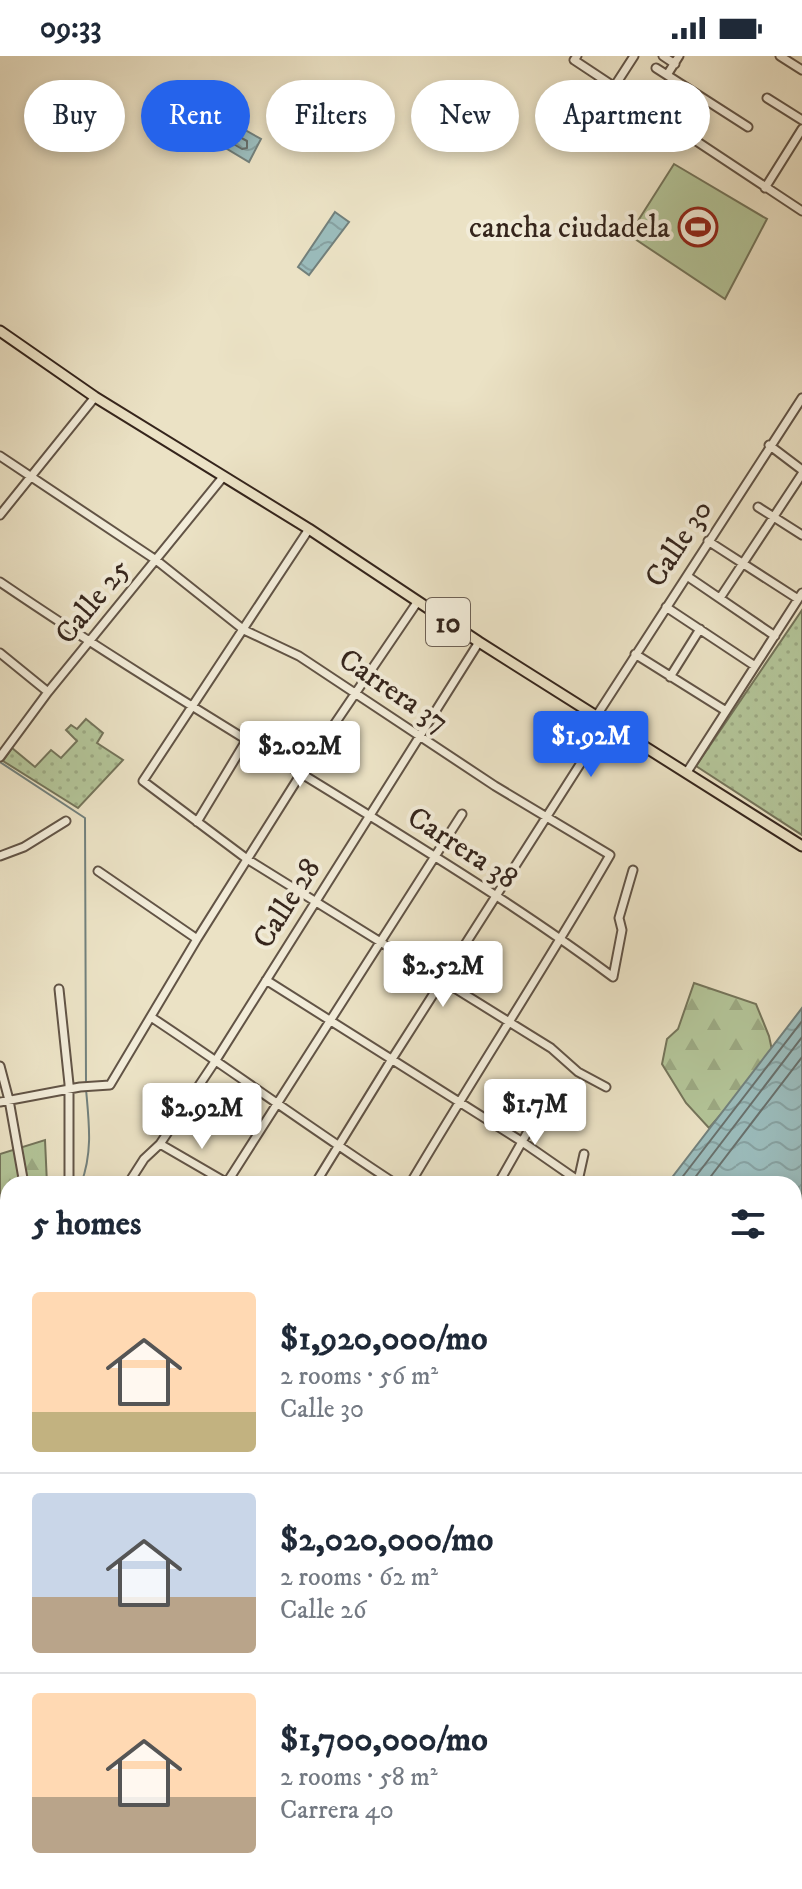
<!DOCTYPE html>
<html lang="en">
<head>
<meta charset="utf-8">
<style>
  body { margin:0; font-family:"IM FELL DW Pica",serif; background:#f6f6f7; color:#1f2937; height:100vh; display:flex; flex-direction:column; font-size:30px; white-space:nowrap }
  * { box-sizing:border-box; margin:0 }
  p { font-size:26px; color:#747a83 }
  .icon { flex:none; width:44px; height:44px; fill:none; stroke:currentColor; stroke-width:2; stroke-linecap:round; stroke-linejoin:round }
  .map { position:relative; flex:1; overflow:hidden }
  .side { position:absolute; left:0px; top:1120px; width:802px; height:714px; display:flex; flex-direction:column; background:#fff; border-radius:24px 24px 0 0; box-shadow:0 4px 12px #0003 }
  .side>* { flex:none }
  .top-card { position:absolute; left:24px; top:24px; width:754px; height:72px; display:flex; gap:16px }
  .price { position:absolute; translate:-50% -68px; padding:0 18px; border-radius:8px; background:#fff; color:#222; font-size:26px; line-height:52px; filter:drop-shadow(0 2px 4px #0008) }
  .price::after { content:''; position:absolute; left:50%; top:48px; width:24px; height:18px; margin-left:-12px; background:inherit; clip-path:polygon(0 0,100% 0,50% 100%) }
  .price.current { background:#2563eb; color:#fff }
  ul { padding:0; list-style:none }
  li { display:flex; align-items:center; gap:24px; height:200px; padding:0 32px }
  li+li { border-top:2px solid #e0e1e3 }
  li span { display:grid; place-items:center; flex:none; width:224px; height:160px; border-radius:8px; color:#555 }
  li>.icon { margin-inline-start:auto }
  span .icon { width:96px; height:96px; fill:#fffc; stroke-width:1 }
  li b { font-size:34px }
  h2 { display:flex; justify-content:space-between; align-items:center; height:96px; padding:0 32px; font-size:34px }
  .tag { padding:0 28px; border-radius:36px; background:#fff; box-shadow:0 4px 12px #0003; font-size:28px; line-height:72px }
  .tag.current { background:#2563eb; color:#fff }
  .status { display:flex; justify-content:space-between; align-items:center; height:56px; padding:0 40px; background:#fff; direction:ltr }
  .status svg { height:22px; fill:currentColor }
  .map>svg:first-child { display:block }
  .grass { fill:url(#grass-dots); stroke:#74745a; stroke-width:2 }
  .forest { fill:url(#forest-firs); stroke:#74745a; stroke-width:2 }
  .green { fill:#b3c498; stroke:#74745a; stroke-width:2 }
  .water { fill:url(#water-waves); stroke:#72807c; stroke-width:2 }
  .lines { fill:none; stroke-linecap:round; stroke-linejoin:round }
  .shore { stroke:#68706c; stroke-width:2 }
  .stream { stroke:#72807c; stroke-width:2 }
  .minor-casing { stroke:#625446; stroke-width:11 }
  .major-casing { stroke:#35251c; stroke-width:13 }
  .minor { stroke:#f2ecd9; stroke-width:7 }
  .major { stroke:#ebe2c5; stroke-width:9 }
  .labels { text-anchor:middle; stroke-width:8; stroke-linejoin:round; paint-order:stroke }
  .shield { fill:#f2ecd9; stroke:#6e6155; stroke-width:2 }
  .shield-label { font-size:28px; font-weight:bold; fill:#35251c }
  .poi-label { font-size:30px; fill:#35251c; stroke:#f2ecd9; text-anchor:end }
  .street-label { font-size:30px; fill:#35251c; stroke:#f2ecd9 }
</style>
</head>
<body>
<div class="status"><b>09:33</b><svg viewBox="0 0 49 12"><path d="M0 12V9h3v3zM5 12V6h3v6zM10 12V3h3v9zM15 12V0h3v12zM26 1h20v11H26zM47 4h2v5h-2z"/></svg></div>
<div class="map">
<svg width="802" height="1833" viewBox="0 0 802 1833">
  <defs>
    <pattern id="grass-dots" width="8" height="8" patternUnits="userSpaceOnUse" patternTransform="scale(2)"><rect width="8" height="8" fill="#b3c498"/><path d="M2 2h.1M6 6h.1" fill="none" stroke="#9ba882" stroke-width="1.8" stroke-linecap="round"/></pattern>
    <pattern id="forest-firs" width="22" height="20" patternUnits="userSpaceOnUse" patternTransform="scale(2)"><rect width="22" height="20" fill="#b3c498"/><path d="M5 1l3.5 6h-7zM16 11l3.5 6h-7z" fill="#9ba882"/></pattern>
    <pattern id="water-waves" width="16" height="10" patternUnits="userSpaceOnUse" patternTransform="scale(2)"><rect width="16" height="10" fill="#9bbcbc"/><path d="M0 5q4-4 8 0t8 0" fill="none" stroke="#86a1a1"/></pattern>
  </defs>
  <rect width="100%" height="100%" fill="#ebe2c5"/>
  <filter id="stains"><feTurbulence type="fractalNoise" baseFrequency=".0025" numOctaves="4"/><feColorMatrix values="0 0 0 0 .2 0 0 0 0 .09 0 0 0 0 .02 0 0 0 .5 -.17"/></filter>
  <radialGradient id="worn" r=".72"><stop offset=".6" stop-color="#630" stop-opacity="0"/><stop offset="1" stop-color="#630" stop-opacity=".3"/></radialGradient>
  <path class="grass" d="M802,554V779L696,710Z
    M86,663L103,677L97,687L123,704L78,752L3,705L12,692L35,711L51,694L61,702L77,685L66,674L71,669L77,673Z"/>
  <path class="forest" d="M694,927L756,948L769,980L773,999L709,1072L686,1047L662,1008L667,983L678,973Z
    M45,1084L47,1128H8V1160L0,1142V1098Z
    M8,1227V1826H794V1468L802,1474V1833H0V1230Z"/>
  <path class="green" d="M674,108L767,163L725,243L629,179Z"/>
  <path class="water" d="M174,34L261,83L249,106L162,54Z
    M335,156L349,166L309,219L298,211Z
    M802,952V1474L794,1468V1128H667Z
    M802,1660V1742L794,1743V1661Z
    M225,1826H465L461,1833H222Z"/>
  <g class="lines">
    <path class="shore" d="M194,56L247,85V92L242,93L193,64L191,60Z
      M677,1128L802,965
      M690,1128L802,981
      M705,1128L802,1001"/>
    <path class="stream" d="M0,706L85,762L86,1027
      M81,1128C93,1096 89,1067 86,1033"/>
    <defs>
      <path id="minor" d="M577,0L574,4L802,155
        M663,0L675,8
        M780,0L802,14
        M656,12L748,71
        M667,19L679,0
        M614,31L634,0
        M767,42L802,64
        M765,132L802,73
        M769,389L802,414
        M0,400L156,504L244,574L299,600L495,730L610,799C546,910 475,1018 410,1128
        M758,451L802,479
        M0,459L95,341
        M309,473L143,725L247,803L551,992L578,1016L606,1031
        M708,485L798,543
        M687,520L775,580
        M0,526C122,609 249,685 375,763C455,813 537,864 613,921L622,874L619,862L633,814
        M720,542L802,418
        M666,551L755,610
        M0,597L48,636
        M635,598L726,655
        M670,621L700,573
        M597,659L802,342
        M0,701L48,636L223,421
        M687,716L802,537
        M197,766L247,683
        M0,800L24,791L66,765
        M98,815L197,883
        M266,924L521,1085L583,1128
        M59,933L69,1028V1121
        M151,961C234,1016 313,1074 396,1128
        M0,1010L9,1044L24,1128
        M0,1046L80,1031L110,1029L197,883L302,716L418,545
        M160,1088L229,1128
        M578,1125L584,1098
        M128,1128L144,1103L160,1088L216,1004L479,586
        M226,1128L462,758
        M315,1128L392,1003L607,666
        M498,1128L548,1040"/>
      <path id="major" d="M0,275L95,341L309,473L479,586L802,790"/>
    </defs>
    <use href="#minor" class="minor-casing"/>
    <use href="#major" class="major-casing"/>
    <use href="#minor" class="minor"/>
    <use href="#major" class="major"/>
  </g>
  <defs>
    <symbol id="stadium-ring" viewBox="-11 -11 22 22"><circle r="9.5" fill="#f2ecd9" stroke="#8f2418" stroke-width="1.5"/><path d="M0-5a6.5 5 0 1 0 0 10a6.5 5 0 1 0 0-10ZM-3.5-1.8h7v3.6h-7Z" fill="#8f2418"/></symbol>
  </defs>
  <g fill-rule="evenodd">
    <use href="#stadium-ring" x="676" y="149" width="44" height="44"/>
  </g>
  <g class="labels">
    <rect class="shield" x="426" y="542" width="44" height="48" rx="6"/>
    <g class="shield-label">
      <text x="448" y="576">10</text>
    </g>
    <g class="poi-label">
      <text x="670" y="181">cancha ciudadela</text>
    </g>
    <g class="street-label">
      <text transform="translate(678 487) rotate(-57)" y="10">Calle 30</text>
      <text transform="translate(92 545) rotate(-51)" y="10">Calle 25</text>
      <text transform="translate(394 634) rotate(34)" y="10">Carrera 37</text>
      <text transform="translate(463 791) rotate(33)" y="10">Carrera 38</text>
      <text transform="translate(286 847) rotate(-58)" y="10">Calle 28</text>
    </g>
  </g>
  <rect width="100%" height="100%" filter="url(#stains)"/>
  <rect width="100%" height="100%" fill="url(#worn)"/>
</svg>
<b class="price current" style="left:591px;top:723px">$1.92M</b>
<b class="price" style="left:300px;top:733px">$2.02M</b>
<b class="price" style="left:443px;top:953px">$2.52M</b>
<b class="price" style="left:535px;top:1091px">$1.7M</b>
<b class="price" style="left:202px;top:1095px">$2.92M</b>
<div class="top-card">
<a class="tag">Buy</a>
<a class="tag current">Rent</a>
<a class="tag">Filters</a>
<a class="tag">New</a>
<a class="tag">Apartment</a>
</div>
<section class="side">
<h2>5 homes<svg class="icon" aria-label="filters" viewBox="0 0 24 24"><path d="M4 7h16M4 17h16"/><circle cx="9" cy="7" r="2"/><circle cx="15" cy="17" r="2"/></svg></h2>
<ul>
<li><span style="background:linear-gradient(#ffd9b3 75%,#c2b280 0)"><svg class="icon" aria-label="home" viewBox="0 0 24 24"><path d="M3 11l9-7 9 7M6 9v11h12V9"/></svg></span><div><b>$1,920,000/mo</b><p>2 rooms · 56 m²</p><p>Calle 30</p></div></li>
<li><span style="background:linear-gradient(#c9d6e8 65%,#b9a48a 0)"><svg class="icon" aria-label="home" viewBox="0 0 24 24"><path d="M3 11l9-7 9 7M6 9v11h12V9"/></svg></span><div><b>$2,020,000/mo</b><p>2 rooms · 62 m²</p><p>Calle 26</p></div></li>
<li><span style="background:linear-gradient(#ffd9b3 65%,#b9a48a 0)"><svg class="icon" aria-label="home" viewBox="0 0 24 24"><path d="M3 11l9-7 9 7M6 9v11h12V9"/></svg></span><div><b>$1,700,000/mo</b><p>2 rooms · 58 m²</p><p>Carrera 40</p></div></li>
</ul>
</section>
</div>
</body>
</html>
